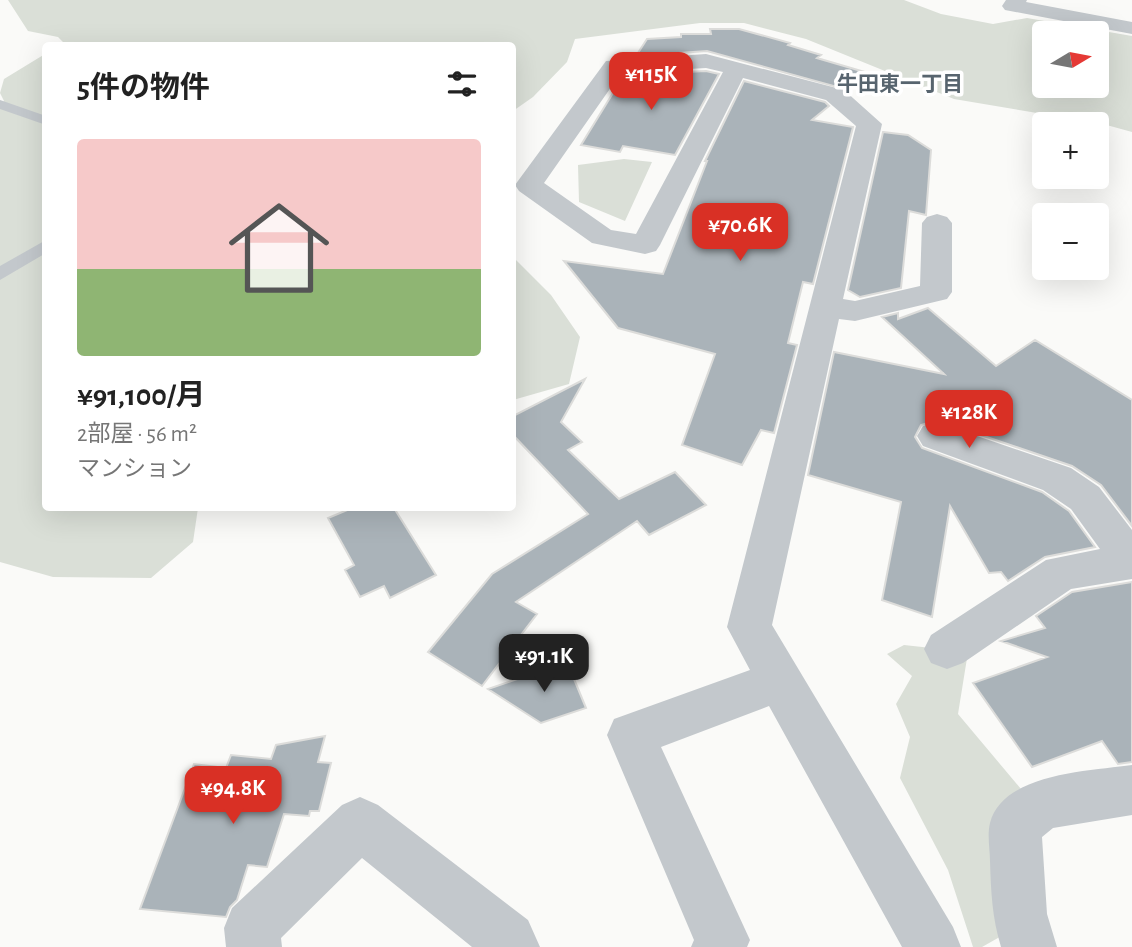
<!DOCTYPE html>
<html lang="ja">
<head>
<meta charset="utf-8">
<style>
  body { margin:0; font-family:"Alegreya Sans","Noto Sans JP",sans-serif; background:#f6f6f6; color:#222; height:100vh; display:flex; flex-direction:column; font-size:26px; white-space:nowrap }
  * { box-sizing:border-box; margin:0 }
  p { font-size:23px; color:#767676 }
  .icon { flex:none; width:38px; height:38px; fill:none; stroke:currentColor; stroke-width:2; stroke-linecap:round; stroke-linejoin:round }
  .map { position:relative; flex:1; overflow:hidden }
  .side { position:absolute; left:42px; top:42px; width:474px; height:469px; display:flex; flex-direction:column; background:#fff; border-radius:7px; box-shadow:0 7px 28px #0002 }
  .side>* { flex:none }
  .needle { width:46px; rotate:80deg }
  .fabs { position:absolute; left:1032px; top:21px; display:grid; gap:14px }
  .fabs a { display:grid; place-items:center; width:77px; height:77px; border-radius:7px; background:#fff; box-shadow:0 7px 28px #0002; font-size:35px }
  .price { position:absolute; translate:-50% -60px; padding:0 16px; border-radius:14px; background:#d93025; color:#fff; font-size:23px; line-height:46px; filter:drop-shadow(0 2px 4px #0008) }
  .price::after { content:''; position:absolute; left:50%; top:42px; width:21px; height:16px; margin-left:-10px; background:inherit; clip-path:polygon(0 0,100% 0,50% 100%) }
  .price.active { background:#222; color:#fff }
  ul { padding:0; list-style:none }
  li { display:grid; align-content:center; gap:14px; height:371px; padding:0 35px }
  li span { display:grid; place-items:center; height:217px; border-radius:7px; color:#555 }
  li>.icon { margin-inline-start:auto }
  span .icon { width:126px; height:126px; fill:#fffc; stroke-width:1 }
  li b { font-size:30px }
  h2 { display:flex; justify-content:space-between; align-items:center; height:84px; padding:0 35px; font-size:30px }
  .map>svg:first-child { display:block }
  .green { fill:#dadfd7; fill-rule:evenodd }
  .building { fill:#aab3b9; stroke:#dcdcda; stroke-width:2 }
  .lines { fill:none; stroke-linecap:round; stroke-linejoin:round }
  .service { fill:#c3c8cc; fill-rule:evenodd }
  .minor { fill:#c3c8cc; fill-rule:evenodd }
  .labels { text-anchor:middle; stroke-width:7; stroke-linejoin:round; paint-order:stroke }
  .far-neighbourhood-label { font-size:21px; font-weight:bold; fill:#57646e; stroke:#fff }
</style>
</head>
<body>
<div class="map">
<svg width="1132" height="947" viewBox="0 0 1132 947">
  <rect width="100%" height="100%" fill="#fafaf8"/>
  <path class="green" d="M8,0H904L941,14L993,24L1027,18L1132,36V132L1103,124L954,99L806,39L744,23H700L575,39L567,62L533,97L513,111V46L59,45L63,42L58,37L28,31ZM1097,33V86H1045V33Z
    M45,54L46,508H198L193,542L151,578L53,577L0,562V105L4,101L0,93L4,79Z
    M624,159L652,162L625,221L579,202L578,165Z
    M513,257L551,295L580,337L569,384L513,400Z
    M904,645L968,652L958,714L1026,795L1005,934L982,947H973L948,870L900,778L910,737L896,704L912,676L887,654Z"/>
  <path class="building" d="M710,29H739L790,43L788,45L821,55L817,58L868,73L848,90L707,51L636,56L647,39L681,37V34H711Z
    M706,71L719,74L675,155L623,146L620,152L581,145L624,75Z
    M744,81L825,102L829,106L812,120L853,127L813,284L803,282L788,343L797,345L774,433L761,430L742,465L682,445L715,354L618,328L564,261L663,274L707,161H705Z
    M883,132L908,135L931,150L926,215L909,211L901,288L860,297L848,290Z
    M928,308L996,366L1035,340L1132,400V526L1101,485L1072,466L937,420L921,425L915,437L922,448L1042,492L1069,511L1095,547L1045,557L1008,581L1001,572L989,573L950,506L932,617L882,600L901,502L808,475L834,352L944,374L882,317L898,313V319Z
    M585,379L561,422L582,442L568,450L619,499L675,472L706,505L649,535L637,521L516,602L537,614L482,686L428,652L492,574L588,514L513,435V416Z
    M352,508H394L436,575L390,598L384,586L360,597L345,570L354,565L328,518Z
    M1132,582V762L1118,764L1102,741L1032,767L973,683L1047,657L1001,641L1045,628L1036,616L1072,592Z
    M567,662L586,708L541,723L488,689Z
    M325,736L318,762L331,763L319,811H310L309,816L284,814L267,867L248,865L237,900L230,907L226,917L140,909L194,764L226,768L231,755L271,759L276,745Z"/>
  <g class="lines">
    <path class="service" d="M0,100L46,116V125L0,109Z
      M46,240V253L0,280V266Z"/>
    <path class="minor" d="M1006,0H1027L1026,2L1132,22V34L1005,10L1002,6Z
      M706,54L844,90L882,124L843,299L855,301L920,286L922,223L927,217L937,214L947,217L952,223V292L947,299L855,321L839,319L772,625L953,927L961,947H902L769,706L661,747L750,940L747,947H691L694,940L607,735L614,719L750,670L727,627L856,126L826,100L743,78L660,245L656,251L645,254L592,243L519,191L515,185L606,61ZM706,68L723,72L636,234L611,230L544,183L621,73Z
      M936,422L1071,468L1099,487L1132,530V579L1071,589L963,663L947,669L931,663L924,649L931,635L1046,560L1100,549L1071,509L1043,490L923,446L917,436L923,426Z
      M1132,765V815L1053,828L1042,837L1047,914L1057,947H1001C992,917 991,893 990,861C990,850 987,835 990,823C1003,773 1090,771 1132,765Z
      M360,797L378,805L528,920L540,947H472L362,858L281,938L282,947H226L224,928L232,908L342,805Z"/>
  </g>
  <g class="labels">
    <g class="far-neighbourhood-label">
      <text x="900" y="91">牛田東一丁目</text>
    </g>
  </g>
</svg>
<div class="fabs">
<a><svg class="needle" viewBox="-14 -14 28 28"><path d="M0-13l5 13h-10z" fill="#e53935"/><path d="M0 13l5-13h-10z" fill="#767676"/></svg></a>
<a>+</a>
<a>−</a>
</div>
<b class="price" style="left:651px;top:112px">¥115K</b>
<b class="price" style="left:740px;top:263px">¥70.6K</b>
<b class="price" style="left:969px;top:450px">¥128K</b>
<b class="price active" style="left:544px;top:694px">¥91.1K</b>
<b class="price" style="left:233px;top:826px">¥94.8K</b>
<section class="side">
<h2>5件の物件<svg class="icon" aria-label="filters" viewBox="0 0 24 24"><path d="M4 7h16M4 17h16"/><circle cx="9" cy="7" r="2"/><circle cx="15" cy="17" r="2"/></svg></h2>
<ul>
<li><span style="background:linear-gradient(#f6c9c9 60%,#8fb573 0)"><svg class="icon" aria-label="home" viewBox="0 0 24 24"><path d="M3 11l9-7 9 7M6 9v11h12V9"/></svg></span><div><b>¥91,100/月</b><p>2部屋 · 56 m²</p><p>マンション</p></div></li>
</ul>
</section>
</div>
</body>
</html>
